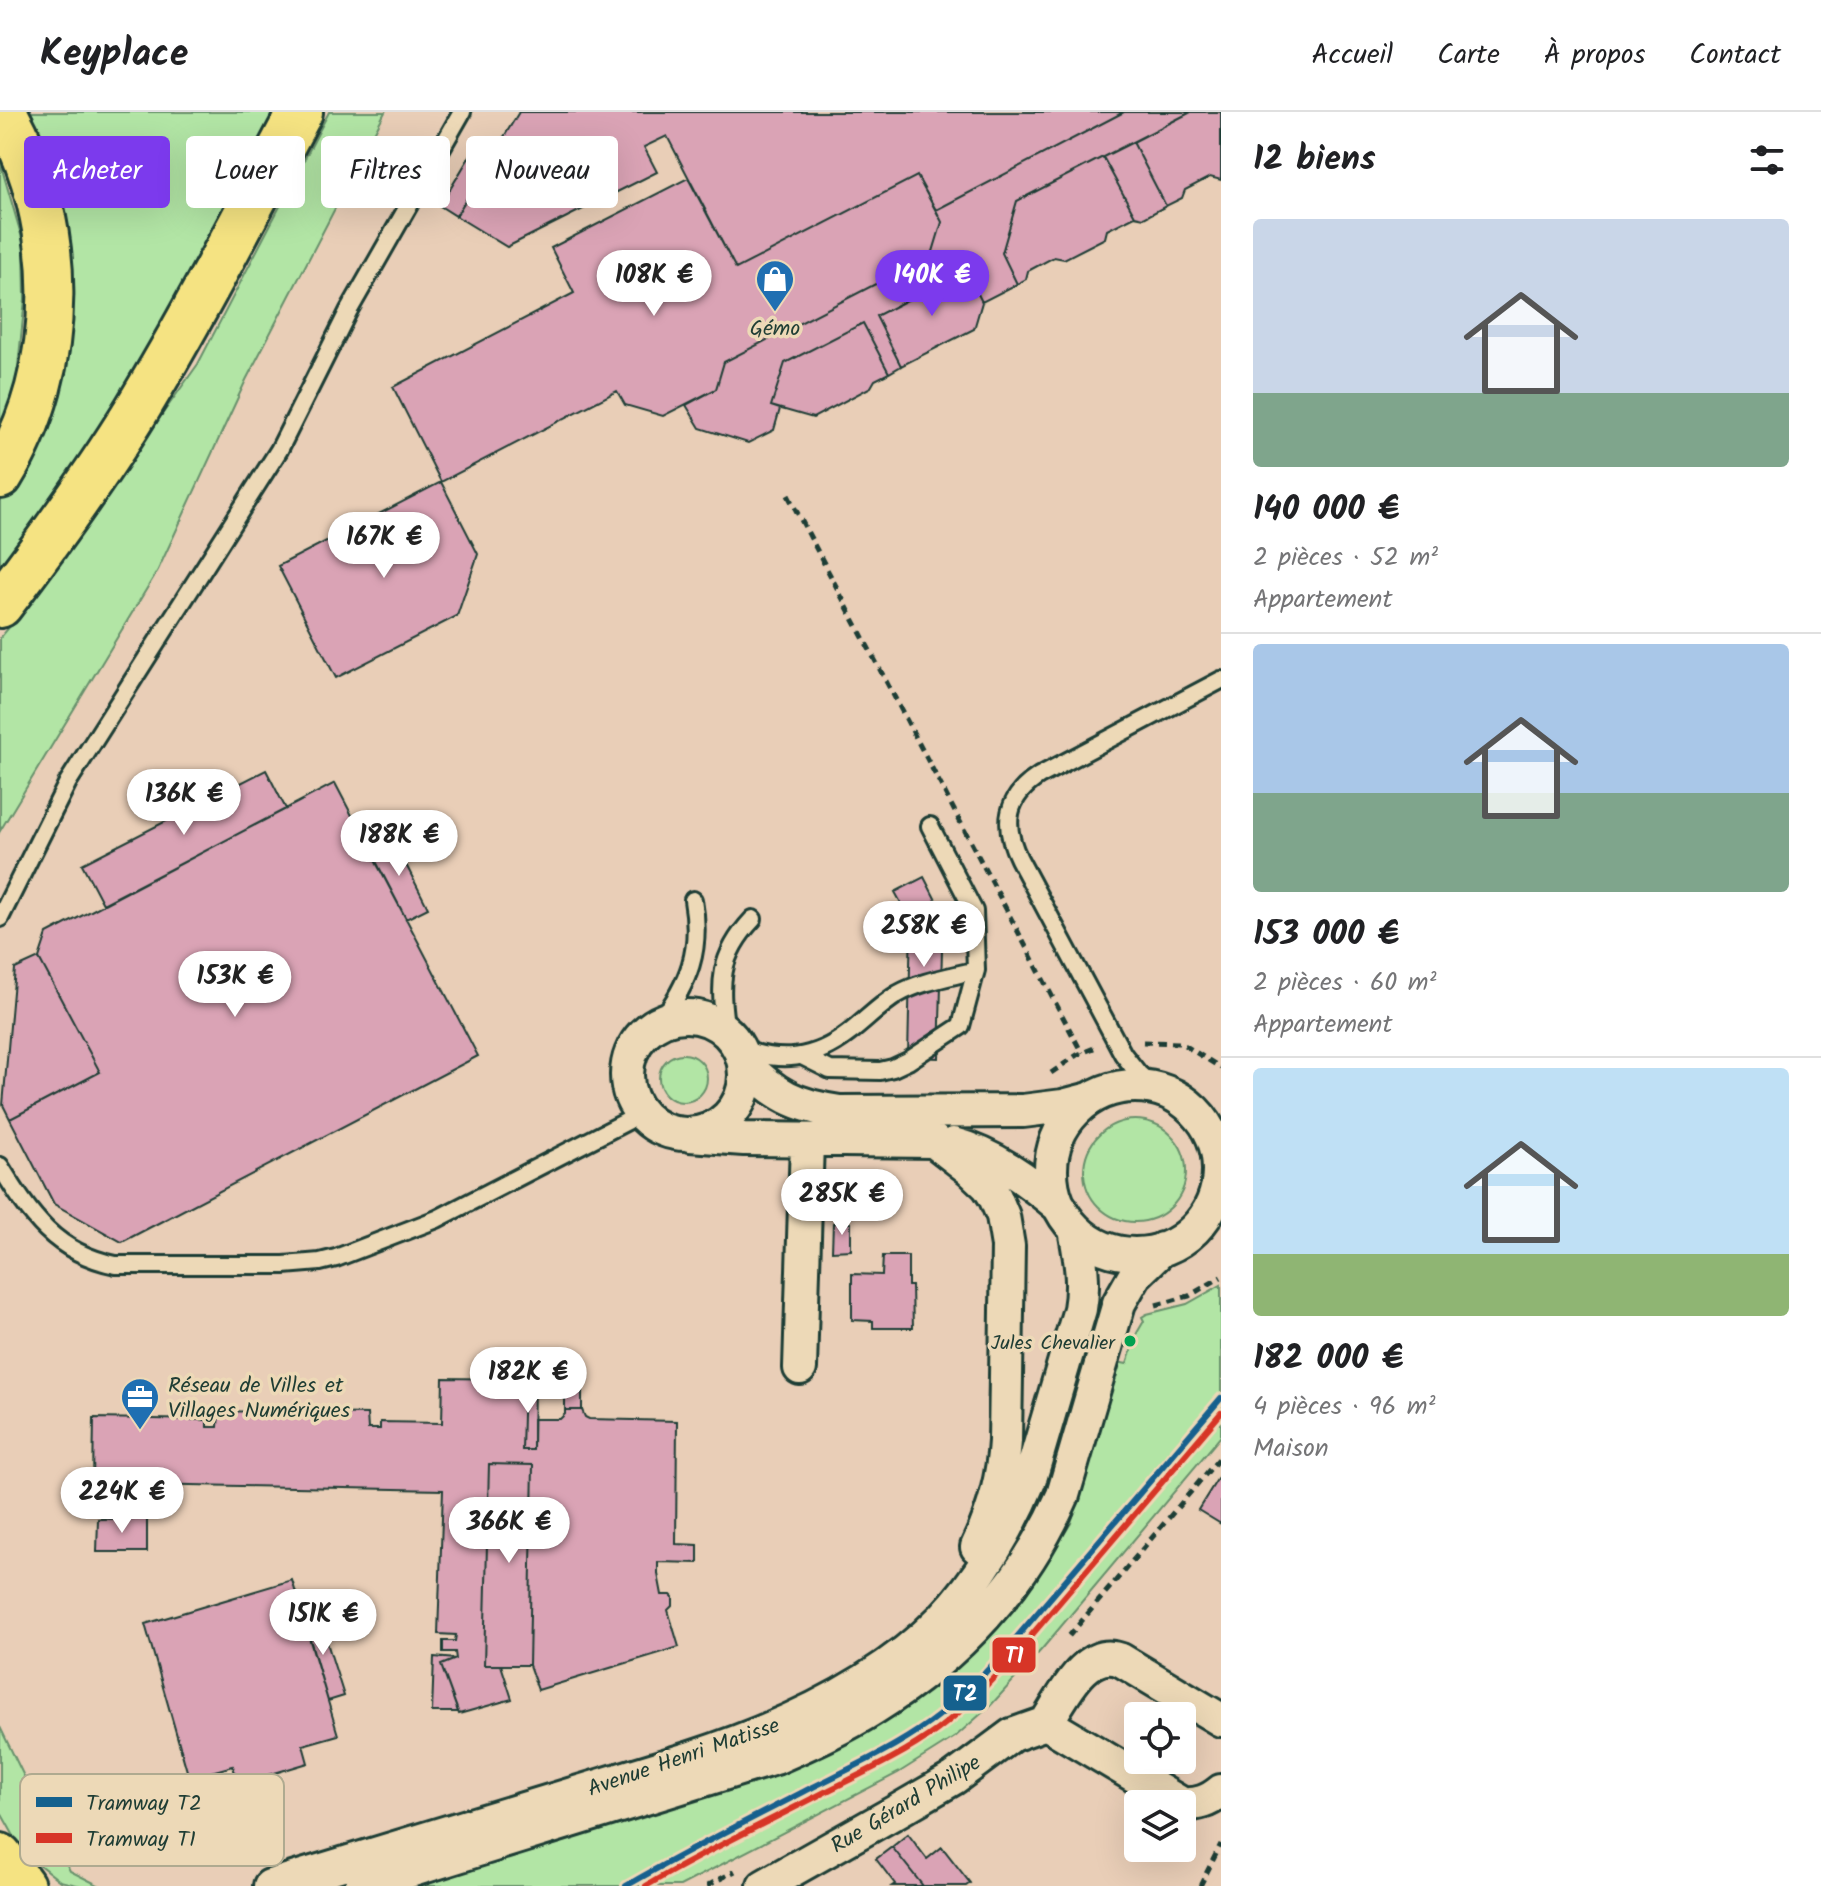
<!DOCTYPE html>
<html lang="fr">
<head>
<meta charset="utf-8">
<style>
  body { margin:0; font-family:Kalam,sans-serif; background:#f6f6f6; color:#202124; height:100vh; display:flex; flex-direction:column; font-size:30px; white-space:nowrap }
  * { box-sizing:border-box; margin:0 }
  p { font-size:26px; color:#757577 }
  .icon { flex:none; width:44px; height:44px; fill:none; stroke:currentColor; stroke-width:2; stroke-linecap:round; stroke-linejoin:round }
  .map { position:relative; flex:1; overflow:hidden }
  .panel { display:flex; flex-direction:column; background:#fff; width:600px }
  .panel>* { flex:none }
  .banner { position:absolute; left:24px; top:24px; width:760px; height:72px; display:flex; gap:16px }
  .tools { position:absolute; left:1124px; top:1590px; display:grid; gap:16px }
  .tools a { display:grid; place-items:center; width:72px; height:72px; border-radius:8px; background:#fff; box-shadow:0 8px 32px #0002; font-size:40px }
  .price { position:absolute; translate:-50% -68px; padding:0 18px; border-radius:28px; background:#fff; color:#222; font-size:26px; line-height:52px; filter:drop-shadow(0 2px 4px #0008) }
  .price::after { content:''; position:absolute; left:50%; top:48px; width:24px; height:18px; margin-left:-12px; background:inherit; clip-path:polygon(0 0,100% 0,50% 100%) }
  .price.selected { background:#7c3aed; color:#fff }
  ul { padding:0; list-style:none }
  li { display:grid; align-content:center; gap:16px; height:424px; padding:0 32px }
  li+li { border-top:2px solid #e0e0e0 }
  li span { display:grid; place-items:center; height:248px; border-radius:8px; color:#555 }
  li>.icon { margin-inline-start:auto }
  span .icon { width:144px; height:144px; fill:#fffc; stroke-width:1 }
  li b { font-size:34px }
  h2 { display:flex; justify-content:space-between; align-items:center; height:96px; padding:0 32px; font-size:34px }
  .chip { padding:0 28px; border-radius:8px; background:#fff; box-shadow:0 8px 32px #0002; font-size:28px; line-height:72px }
  .chip.selected { background:#7c3aed; color:#fff }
  header { display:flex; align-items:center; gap:48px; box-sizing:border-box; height:112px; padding:0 40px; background:#fff; border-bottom:2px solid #e0e0e0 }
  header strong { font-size:38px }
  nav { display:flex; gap:44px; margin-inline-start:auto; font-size:28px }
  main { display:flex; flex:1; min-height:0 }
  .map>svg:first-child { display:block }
  .green { fill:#b2e5a5; stroke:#68916c; stroke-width:2 }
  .building { fill:#daa3b5; stroke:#1f3d34; stroke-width:2 }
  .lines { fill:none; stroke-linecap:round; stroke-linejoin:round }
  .service-casing { stroke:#1f3d34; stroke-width:22 }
  .minor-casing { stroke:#1f3d34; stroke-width:38 }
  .primary-casing { stroke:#1f3d34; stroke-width:50 }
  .motorway-casing { stroke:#1f3d34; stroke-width:50 }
  .path { stroke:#1f3d34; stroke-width:5; stroke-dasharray:8 6; stroke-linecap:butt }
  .service { stroke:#edd9b7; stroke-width:16 }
  .minor { stroke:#edd9b7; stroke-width:32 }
  .primary { stroke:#f5e382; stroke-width:44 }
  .motorway { stroke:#f5e382; stroke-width:44 }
  .tram-1-casing { stroke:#edd9b7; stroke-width:12 }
  .tram-2-casing { stroke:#edd9b7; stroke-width:12 }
  .tram-1 { stroke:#15618e; stroke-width:6 }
  .tram-2 { stroke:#d73527; stroke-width:6 }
  .bus-dot { fill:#02a150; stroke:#edd9b7; stroke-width:3 }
  .labels { text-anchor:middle; stroke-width:7; stroke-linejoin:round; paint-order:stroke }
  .bus-label { font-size:20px; fill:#1f3d34; stroke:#edd9b7; text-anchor:end }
  .poi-label { font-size:22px; fill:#1f3d34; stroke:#edd9b7 }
  .street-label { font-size:22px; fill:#1f3d34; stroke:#edd9b7 }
  .key { fill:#edd9b7; stroke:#afaa90; stroke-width:2 }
  .key-label { font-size:22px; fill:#1f3d34 }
  .line-badge { stroke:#edd9b7; stroke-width:3 }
  .badge-label { font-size:22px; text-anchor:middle; font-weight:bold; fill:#fff }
</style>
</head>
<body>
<header>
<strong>Keyplace</strong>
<nav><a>Accueil</a><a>Carte</a><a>À propos</a><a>Contact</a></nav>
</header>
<main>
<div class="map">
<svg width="1221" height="1774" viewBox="0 0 1221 1774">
  <rect width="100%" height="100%" fill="#e9ceb7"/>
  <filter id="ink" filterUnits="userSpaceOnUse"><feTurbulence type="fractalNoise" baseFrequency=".0125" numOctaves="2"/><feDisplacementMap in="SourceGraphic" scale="16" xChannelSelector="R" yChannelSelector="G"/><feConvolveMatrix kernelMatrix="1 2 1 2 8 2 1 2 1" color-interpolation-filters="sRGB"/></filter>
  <g filter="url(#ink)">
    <path class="green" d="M23,0H285L127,287L0,469V385L41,307Z
      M329,0H385L246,268L158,458L0,719V526L18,505L198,252Z
      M0,50L24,133L25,187L16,273L0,314Z
      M659 966a24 24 0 1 1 48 0a24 24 0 1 1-48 0Z
      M1084 1059a51 51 0 1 1 102 0a51 51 0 1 1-102 0Z
      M1221,1173V1324L1042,1537L991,1593L955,1625L898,1661L680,1774H410L978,1532L1010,1502L1026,1483L1071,1411L1117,1250L1127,1252L1137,1221L1144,1209L1142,1205L1147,1202L1187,1192Z
      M0,1615L70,1759L100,1774H81L60,1769L23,1740L0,1699Z"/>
    <path class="building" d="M519,0H1124L936,98L917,64L736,157L667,24L644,35L657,60L507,135L456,104Z
      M1124,0H1191L1017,89L1002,141L1017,172L982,190L966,158L876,204L901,254L889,261L863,211L785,251L771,294L780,297L774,318L748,331L700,316L686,293L716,277L724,250L932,143L942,110L936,98Z
      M1191,0H1221V68L1210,65L1185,78L1182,86L1166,94L1133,30Z
      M1133,30L1166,94L1144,106L1135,104L1103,45Z
      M470,44L486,54L456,104L440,94Z
      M1103,45L1135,104L1107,118L1105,126L1064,147L1054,145L1028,159L1026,167L1017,172L1002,141L1017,89Z
      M917,64L942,110L932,143L724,250L716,277L663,304L625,293L617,279L441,370L393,275L574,181L551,136L688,66L736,157Z
      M966,158L982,190L974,217L901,254L876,204Z
      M863,211L889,261L875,268L871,275L813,306L771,294L785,251Z
      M441,370L478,442L457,504L336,566L278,454Z
      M266,658L286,697L103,792L82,752Z
      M335,671L478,944L122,1130L54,1092L10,1007L100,960L39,846L47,822Z
      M392,725L428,796L406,807L369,737Z
      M924,765L943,802L939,946L908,945L911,809L895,780Z
      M39,846L100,960L10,1007L3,993L15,857Z
      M833,1111H851V1138L832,1139Z
      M883,1144H908V1174H912L913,1216H873V1209L852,1208V1162L882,1163Z
      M443,1266L524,1267L522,1338H533V1307H560L565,1302V1298H582L585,1305L589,1307L677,1309L676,1432L698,1433V1451L658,1450V1462L662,1483H671L673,1485V1493L668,1498L679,1535L538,1578L529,1553L533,1353L489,1352L484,1553H501L512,1587L459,1602L441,1553L456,1547L455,1540H443V1529H455L456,1523L438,1522L443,1378L93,1371L94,1306L207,1308V1315H218L219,1299L367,1302L368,1317H380V1310L442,1311Z
      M524,1267L534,1268L533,1338H522Z
      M565,1271H582V1298H565Z
      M489,1352L533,1353L529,1553H484Z
      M1221,1361V1412L1198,1398Z
      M147,1406V1440H97L98,1407Z
      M292,1468L338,1623L303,1633L308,1651L238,1672L233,1654L189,1666L145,1512Z
      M317,1499L344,1584L328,1589L303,1503Z
      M434,1545L456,1547L441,1553L458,1600H432Z
      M908,1722L927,1747L942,1735L970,1771L966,1774H923L892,1735Z
      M892,1735L923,1774H892L895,1772L876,1747Z"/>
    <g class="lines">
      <defs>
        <path id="service" d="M0,806L68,670L279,338L349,198L462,0
          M659,911C689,871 702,838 693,788
          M726,920C719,872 718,844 753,807
          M738,936C780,951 813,949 849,921C866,908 880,893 898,882C921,869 950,865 976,858L974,799L930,714
          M802,944L830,958L880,959L893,956L908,949L961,914L976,858
          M1155,977L1138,961L1123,942L1019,747C1002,713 1006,685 1039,664L1221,568
          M0,1054C30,1103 55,1141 116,1153H284L320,1150L336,1146L437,1107L641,1002"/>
        <path id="minor" d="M627 963a59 59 0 1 1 118 0a59 59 0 1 1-118 0Z
          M744,951C775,983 796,994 840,1000L1023,999L1063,994L1090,987
          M1051 1058a84 84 0 1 1 168 0a84 84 0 1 1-168 0Z
          M690,1023L744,1027L934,1029L970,1057L988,1074L995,1085L1003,1104L1008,1134L1005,1329C1003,1366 993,1402 977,1435
          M953,1032C994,1043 1028,1068 1060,1095
          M800,1256L807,1029
          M1046,1611C1063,1586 1085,1534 1121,1548L1221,1608
          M270,1774L691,1646C780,1617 876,1575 942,1507C978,1470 1011,1414 1030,1367L1080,1197C1085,1169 1080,1145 1075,1117
          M361,1774L775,1646C809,1631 843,1616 874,1596C957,1545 1024,1473 1063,1383L1119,1191L1135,1163L1162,1137
          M764,1774L897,1699L954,1666L1012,1623L1046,1611L1182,1692C1198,1693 1209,1689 1221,1679"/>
        <path id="primary" d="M0,1744L22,1774"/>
        <path id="motorway" d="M0,364C67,256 66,110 4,0
          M0,493C48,430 95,366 136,299C195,202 247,100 300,0"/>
      </defs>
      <use href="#service" class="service-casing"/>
      <use href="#minor" class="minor-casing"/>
      <use href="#primary" class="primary-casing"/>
      <use href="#motorway" class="motorway-casing"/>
      <path class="path" d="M788,383L1082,941
        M1143,930L1181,931L1221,956
        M1051,961L1077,943L1094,936
        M1156,1193L1189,1184L1221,1165
        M1069,1524L1221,1344
        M707,1774L735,1759
        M1200,1774L1221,1732"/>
      <use href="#service" class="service"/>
      <use href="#minor" class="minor"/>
      <use href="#primary" class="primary"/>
      <use href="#motorway" class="motorway"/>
      <defs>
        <path id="tram-1" d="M626,1774C686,1739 749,1708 811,1676C851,1656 893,1637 929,1611C958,1590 982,1565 1005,1539L1221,1286"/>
        <path id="tram-2" d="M646,1774C704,1740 765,1711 825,1680C863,1661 903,1643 937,1618C965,1597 989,1571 1012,1546L1221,1301"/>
      </defs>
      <use href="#tram-1" class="tram-1-casing"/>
      <use href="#tram-2" class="tram-2-casing"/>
      <use href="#tram-1" class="tram-1"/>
      <use href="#tram-2" class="tram-2"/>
    </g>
  </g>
  <defs>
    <symbol id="shop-pin" viewBox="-11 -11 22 30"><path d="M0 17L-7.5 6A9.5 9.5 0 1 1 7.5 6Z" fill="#1f6fb2" stroke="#edd9b7"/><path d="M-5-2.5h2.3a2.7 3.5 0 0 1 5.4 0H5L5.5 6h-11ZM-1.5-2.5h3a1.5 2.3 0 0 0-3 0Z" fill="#fff"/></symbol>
    <symbol id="office-pin" viewBox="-11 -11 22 30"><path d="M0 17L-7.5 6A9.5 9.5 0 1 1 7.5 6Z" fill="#1f6fb2" stroke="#edd9b7"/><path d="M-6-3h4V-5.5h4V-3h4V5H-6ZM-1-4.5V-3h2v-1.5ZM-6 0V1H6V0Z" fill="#fff"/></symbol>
  </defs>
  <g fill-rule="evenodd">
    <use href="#shop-pin" x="753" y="145" width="44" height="60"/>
    <use href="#office-pin" x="118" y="1263" width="44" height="60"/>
  </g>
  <circle class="bus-dot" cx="1130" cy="1229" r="7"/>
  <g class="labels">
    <g class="bus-label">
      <text x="1115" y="1237">Jules Chevalier</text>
    </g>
    <g class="poi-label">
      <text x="775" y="223">Gémo</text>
      <text x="168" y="1280" text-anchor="start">Réseau de Villes et<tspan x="168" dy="25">Villages Numériques</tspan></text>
    </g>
    <g class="street-label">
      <text transform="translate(683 1644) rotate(-19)" y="8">Avenue Henri Matisse</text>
      <text transform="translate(905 1691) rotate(-31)" y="8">Rue Gérard Philipe</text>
    </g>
  </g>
  <rect x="20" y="1662" width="264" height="92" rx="12" class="key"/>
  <rect x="36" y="1685" width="36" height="10" fill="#15618e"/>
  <rect x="36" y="1721" width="36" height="10" fill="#d73527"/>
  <g class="key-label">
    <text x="86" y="1698">Tramway T2</text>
    <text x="86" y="1734">Tramway T1</text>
  </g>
  <g class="line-badge">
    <rect x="991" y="1524" width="46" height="38" rx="8" fill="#d73527"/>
    <rect x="942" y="1562" width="46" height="38" rx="8" fill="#15618e"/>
  </g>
  <g class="badge-label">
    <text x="1014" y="1551">T1</text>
    <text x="965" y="1589">T2</text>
  </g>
</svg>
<div class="tools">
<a><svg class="icon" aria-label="locate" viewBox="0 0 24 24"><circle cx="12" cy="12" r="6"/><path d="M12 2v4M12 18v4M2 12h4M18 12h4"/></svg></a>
<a><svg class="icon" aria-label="layers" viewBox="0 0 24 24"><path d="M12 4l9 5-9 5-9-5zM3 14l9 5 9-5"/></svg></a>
</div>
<b class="price" style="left:654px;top:206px">108K €</b>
<b class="price selected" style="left:932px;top:206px">140K €</b>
<b class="price" style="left:384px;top:468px">167K €</b>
<b class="price" style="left:184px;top:725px">136K €</b>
<b class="price" style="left:399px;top:766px">188K €</b>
<b class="price" style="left:924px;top:857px">258K €</b>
<b class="price" style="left:235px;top:907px">153K €</b>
<b class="price" style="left:842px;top:1125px">285K €</b>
<b class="price" style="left:528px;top:1303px">182K €</b>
<b class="price" style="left:122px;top:1423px">224K €</b>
<b class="price" style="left:509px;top:1453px">366K €</b>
<b class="price" style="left:323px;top:1545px">151K €</b>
<div class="banner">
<a class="chip selected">Acheter</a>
<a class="chip">Louer</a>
<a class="chip">Filtres</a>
<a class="chip">Nouveau</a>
</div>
</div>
<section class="panel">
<h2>12 biens<svg class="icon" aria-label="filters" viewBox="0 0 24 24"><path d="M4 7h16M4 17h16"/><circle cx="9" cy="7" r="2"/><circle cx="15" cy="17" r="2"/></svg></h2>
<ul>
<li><span style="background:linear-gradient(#c9d6e8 70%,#7fa58c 0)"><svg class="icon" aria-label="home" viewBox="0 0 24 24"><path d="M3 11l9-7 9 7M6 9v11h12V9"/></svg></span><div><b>140 000 €</b><p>2 pièces · 52 m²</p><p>Appartement</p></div></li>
<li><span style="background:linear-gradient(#a9c7e8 60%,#7fa58c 0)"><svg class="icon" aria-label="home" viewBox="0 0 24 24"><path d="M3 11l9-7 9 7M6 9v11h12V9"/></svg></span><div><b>153 000 €</b><p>2 pièces · 60 m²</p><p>Appartement</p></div></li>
<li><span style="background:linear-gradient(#bfe0f5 75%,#8fb573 0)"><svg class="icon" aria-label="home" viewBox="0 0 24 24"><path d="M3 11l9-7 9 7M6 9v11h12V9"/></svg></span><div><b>182 000 €</b><p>4 pièces · 96 m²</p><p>Maison</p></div></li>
</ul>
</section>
</main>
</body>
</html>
